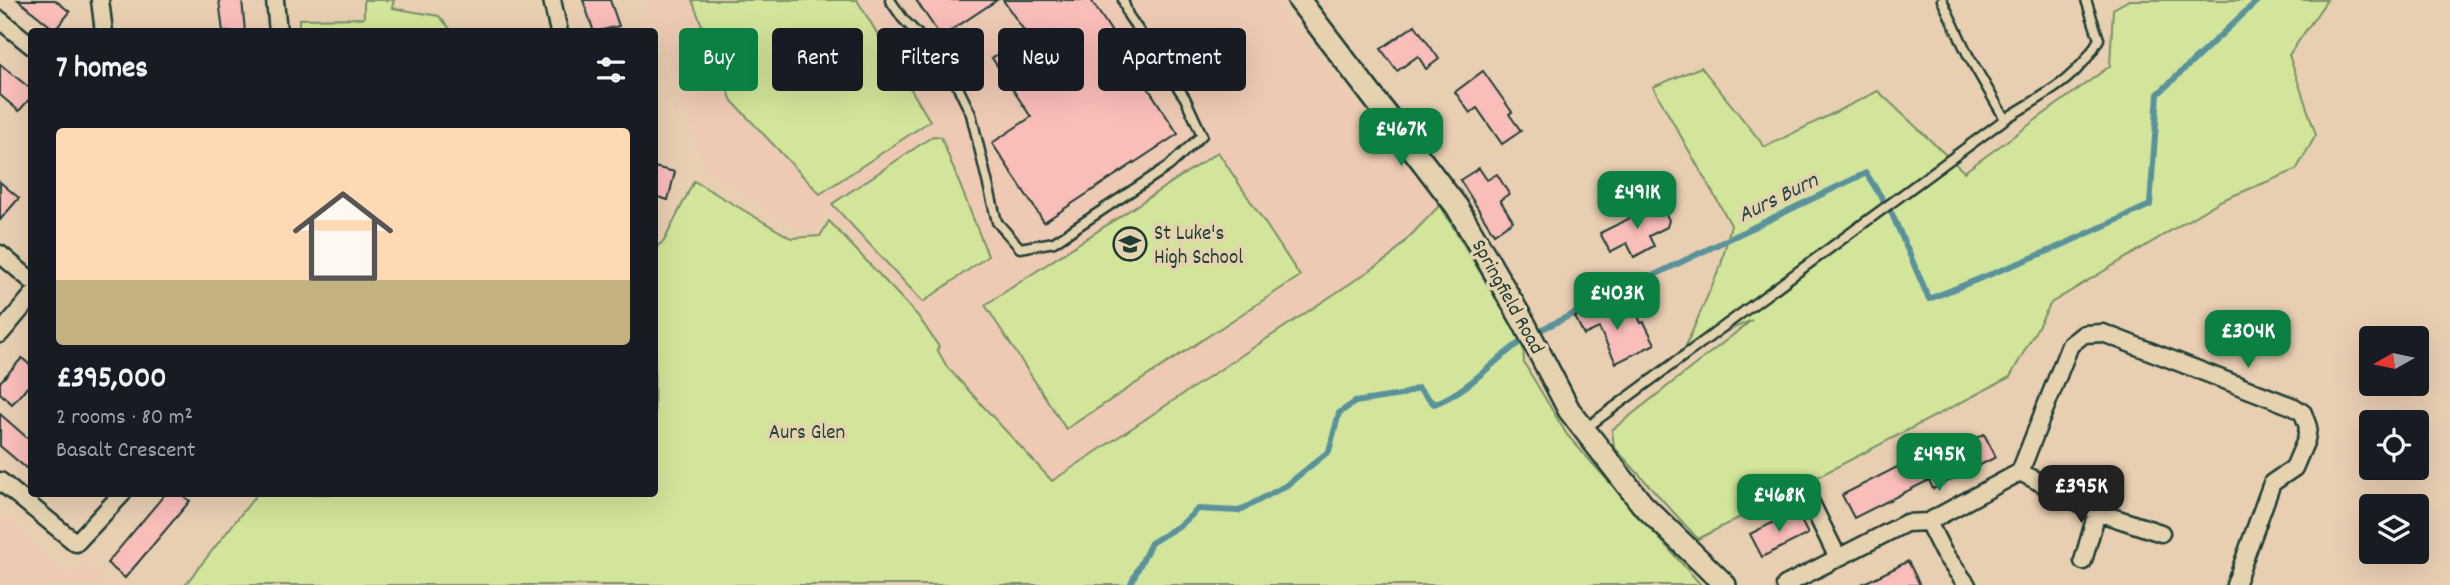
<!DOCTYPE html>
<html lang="en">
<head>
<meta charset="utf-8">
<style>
  body { margin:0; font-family:Dekko,sans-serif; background:#20242c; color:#f1f3f6; height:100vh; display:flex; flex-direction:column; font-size:26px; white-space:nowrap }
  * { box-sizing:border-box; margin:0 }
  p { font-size:23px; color:#9ea1a6 }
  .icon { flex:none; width:38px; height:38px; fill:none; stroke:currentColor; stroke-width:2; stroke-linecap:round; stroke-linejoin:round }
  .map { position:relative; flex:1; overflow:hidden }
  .panel { position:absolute; left:28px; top:28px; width:630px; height:469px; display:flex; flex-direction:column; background:#171b24; border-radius:7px; box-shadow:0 7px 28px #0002 }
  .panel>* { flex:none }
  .top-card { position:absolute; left:679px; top:28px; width:665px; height:63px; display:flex; gap:14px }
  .needle { width:46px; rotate:261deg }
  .tools { position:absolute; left:2359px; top:326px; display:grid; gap:14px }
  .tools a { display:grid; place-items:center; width:70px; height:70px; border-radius:7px; background:#171b24; box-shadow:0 7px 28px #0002; font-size:35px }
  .price { position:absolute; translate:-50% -60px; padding:0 16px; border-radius:14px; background:#0b8043; color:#fff; font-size:23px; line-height:46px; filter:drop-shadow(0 2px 4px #0008) }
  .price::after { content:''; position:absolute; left:50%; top:42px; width:21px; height:16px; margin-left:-10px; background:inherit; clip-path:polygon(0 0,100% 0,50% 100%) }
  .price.selected { background:#222; color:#fff }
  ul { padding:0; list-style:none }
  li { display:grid; align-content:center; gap:14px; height:371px; padding:0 28px }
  li span { display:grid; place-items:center; height:217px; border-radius:7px; color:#555 }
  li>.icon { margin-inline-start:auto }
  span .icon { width:126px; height:126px; fill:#fffc; stroke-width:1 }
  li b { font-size:30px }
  h2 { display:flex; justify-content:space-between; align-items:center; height:84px; padding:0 28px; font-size:30px }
  .tag { padding:0 24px; border-radius:7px; background:#171b24; box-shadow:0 7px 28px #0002; font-size:24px; line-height:63px }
  .tag.selected { background:#0b8043; color:#fff }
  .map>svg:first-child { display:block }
  .built { fill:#eecab4 }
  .green { fill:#d2e59a; stroke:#789167; stroke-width:2 }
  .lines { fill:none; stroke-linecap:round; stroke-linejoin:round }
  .stream { stroke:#5a929c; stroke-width:6 }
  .building { fill:#f9bdba; stroke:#1f3d34; stroke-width:2 }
  .lane-casing { stroke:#1f3d34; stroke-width:13 }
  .street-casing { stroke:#1f3d34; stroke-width:21 }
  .secondary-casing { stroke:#1f3d34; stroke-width:26 }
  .lane { stroke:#e5d3b0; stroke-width:8 }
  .street { stroke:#e5d3b0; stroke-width:16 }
  .secondary { stroke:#e5d3b0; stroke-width:21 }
  .labels { text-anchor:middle; stroke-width:7; stroke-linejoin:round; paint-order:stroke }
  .poi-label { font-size:21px; fill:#1f3d34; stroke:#e5d3b0; text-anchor:start }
  .street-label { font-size:21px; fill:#1f3d34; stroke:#e5d3b0 }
  .park-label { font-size:21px; fill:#284539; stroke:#e5d3b0 }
  .water-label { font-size:23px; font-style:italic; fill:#294b45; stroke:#e5d3b0 }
</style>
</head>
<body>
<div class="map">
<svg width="2450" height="585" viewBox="0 0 2450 585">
  <rect width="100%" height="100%" fill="#e9cfb2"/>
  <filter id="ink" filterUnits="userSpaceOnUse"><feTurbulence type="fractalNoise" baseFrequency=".0143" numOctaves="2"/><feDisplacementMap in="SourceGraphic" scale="14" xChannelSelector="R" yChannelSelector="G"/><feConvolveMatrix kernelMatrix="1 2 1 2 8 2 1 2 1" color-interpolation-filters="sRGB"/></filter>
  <g filter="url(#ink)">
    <path class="built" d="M648,0H1270L1440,205L1390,257L1051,481L947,367L921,313L822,205L820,231L792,227L705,168Z
      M0,513L71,578L84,561L109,585H0Z"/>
    <path class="green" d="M364,0H394L392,8L439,16L452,31H299V19L364,18Z
      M692,0H857L930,121L820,194L732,101Z
      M2129,0H2327L2289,55L2316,135L2296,170L2220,201L2051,303L2010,377L1698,539L1614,447L1612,430L1752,320L1684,350L1721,265L1731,225L1653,87L1701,67L1765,147L1878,91L1964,172L2110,66L2113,9Z
      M933,136L941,137L988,256L923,302L832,204Z
      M1218,152L1300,276L1066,429L985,305Z
      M694,181L791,238L820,236L829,221L918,316L939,347L937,349L947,367L1052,481L1390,257L1440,205L1523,344L1524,363L1567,435L1701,585H185L257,494H654L655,248L664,241Z"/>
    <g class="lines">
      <path class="stream" d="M1130,585L1151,543L1182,524L1198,509L1239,511L1287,485L1329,451L1339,413L1355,402L1401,395L1418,388L1434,404C1474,389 1499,352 1536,332L1866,173L1892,214L1929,299L2051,250L2150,205L2158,94L2258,0"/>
    </g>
    <path class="building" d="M18,0H55L70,12L55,30Z
      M219,0H242L245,32H223Z
      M583,0H610L619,26L594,32Z
      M916,0H997L941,37Z
      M1003,0H1091L1178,134L1044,222L992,143L1031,117L992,58L1027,35Z
      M1415,25L1439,59L1426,69L1418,56L1397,71L1381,49Z
      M0,64L32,90V96L19,111L0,95Z
      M1483,71L1512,112L1509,114L1521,131L1502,144L1477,108L1470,113L1455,92Z
      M654,167L675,172L668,200L654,196Z
      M1479,168L1487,180L1497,174L1509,194L1500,200L1513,221L1494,234L1460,180Z
      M0,182L19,198L0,220Z
      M1656,205L1662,207L1669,220L1667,227L1649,236L1654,246L1634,257L1627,243L1610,252L1600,233Z
      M1605,303L1613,323L1636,312L1641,323L1644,322L1655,344L1616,363L1599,328L1584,335L1575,317Z
      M22,358L32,367V382L12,404L0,393V382Z
      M0,414L32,442V473L0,446Z
      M1984,434L1996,457L1933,489L1929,480L1854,518L1842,495L1901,465L1906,475Z
      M165,494H181L190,501L125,578L107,563Z
      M1796,511L1808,534L1762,557L1750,534Z
      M1908,561L1920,585H1860L1895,568Z"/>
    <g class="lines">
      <defs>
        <path id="lane" d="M890,0L903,19L946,63L971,114L997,222L1020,248L1054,242L1169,166L1202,135L1185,98L1128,15L1123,0
          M1942,0L1968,55L2005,119
          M1586,428L2005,119C2043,95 2078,80 2099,39L2086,0"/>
        <path id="street" d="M100,0L104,32
          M275,0L278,32
          M552,0L559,32
          M0,20L32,46
          M0,254L32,281
          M0,334L32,296
          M2020,472L2097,512L2161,533
          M0,481L76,543L122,494
          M1808,497L1838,558
          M2083,561L2097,512
          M1785,585L1906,523L1928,522
          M1967,585L1943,552L1928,522L2020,472L2070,345L2084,334L2103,333L2294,407L2303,413L2308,427L2306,440L2294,468L2272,483L2235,585"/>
        <path id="secondary" d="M1299,0L1457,207L1524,323L1569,410L1642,504L1725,585"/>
      </defs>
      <use href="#lane" class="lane-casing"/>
      <use href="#street" class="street-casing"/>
      <use href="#secondary" class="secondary-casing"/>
      <use href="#lane" class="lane"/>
      <use href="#street" class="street"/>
      <use href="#secondary" class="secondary"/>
    </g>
  </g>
  <defs>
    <symbol id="school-ring" viewBox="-11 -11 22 22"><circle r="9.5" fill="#e5d3b0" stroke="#1f3d34" stroke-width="1.5"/><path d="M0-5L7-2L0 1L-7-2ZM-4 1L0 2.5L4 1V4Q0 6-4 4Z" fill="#1f3d34"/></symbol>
  </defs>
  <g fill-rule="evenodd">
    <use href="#school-ring" x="1111" y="225" width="38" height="38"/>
  </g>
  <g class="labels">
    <g class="poi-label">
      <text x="1154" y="239">St Luke's<tspan x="1154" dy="24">High School</tspan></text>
    </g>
    <g class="street-label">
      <text transform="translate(1509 296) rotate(61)" y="7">Springfield Road</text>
    </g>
    <g class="park-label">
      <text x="807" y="438">Aurs Glen</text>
    </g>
    <g class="water-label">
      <text transform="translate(1777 196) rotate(-26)" y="8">Aurs Burn</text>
    </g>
  </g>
</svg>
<div class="tools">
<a><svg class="needle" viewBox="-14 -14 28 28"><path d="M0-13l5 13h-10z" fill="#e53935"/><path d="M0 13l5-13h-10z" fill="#9ea1a6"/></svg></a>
<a><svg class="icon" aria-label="locate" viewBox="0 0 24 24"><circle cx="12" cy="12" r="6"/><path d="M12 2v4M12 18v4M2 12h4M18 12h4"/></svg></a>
<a><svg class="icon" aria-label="layers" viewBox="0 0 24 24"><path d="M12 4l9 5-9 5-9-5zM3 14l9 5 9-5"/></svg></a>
</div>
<b class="price" style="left:1401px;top:168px">£467K</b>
<b class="price" style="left:1637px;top:231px">£491K</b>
<b class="price" style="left:1617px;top:332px">£403K</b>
<b class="price" style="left:2248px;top:370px">£304K</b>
<b class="price" style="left:1939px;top:493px">£495K</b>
<b class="price selected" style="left:2081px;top:525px">£395K</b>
<b class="price" style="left:1779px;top:534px">£468K</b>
<div class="top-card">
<a class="tag selected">Buy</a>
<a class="tag">Rent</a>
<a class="tag">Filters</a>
<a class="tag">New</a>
<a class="tag">Apartment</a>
</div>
<section class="panel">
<h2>7 homes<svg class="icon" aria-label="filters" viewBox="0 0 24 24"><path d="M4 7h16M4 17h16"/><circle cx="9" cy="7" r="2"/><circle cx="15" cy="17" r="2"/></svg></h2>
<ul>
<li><span style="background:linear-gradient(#ffd9b3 70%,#c2b280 0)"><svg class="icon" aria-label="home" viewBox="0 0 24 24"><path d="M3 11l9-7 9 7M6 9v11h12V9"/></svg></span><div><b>£395,000</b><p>2 rooms · 80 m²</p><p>Basalt Crescent</p></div></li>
</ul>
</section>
</div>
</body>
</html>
